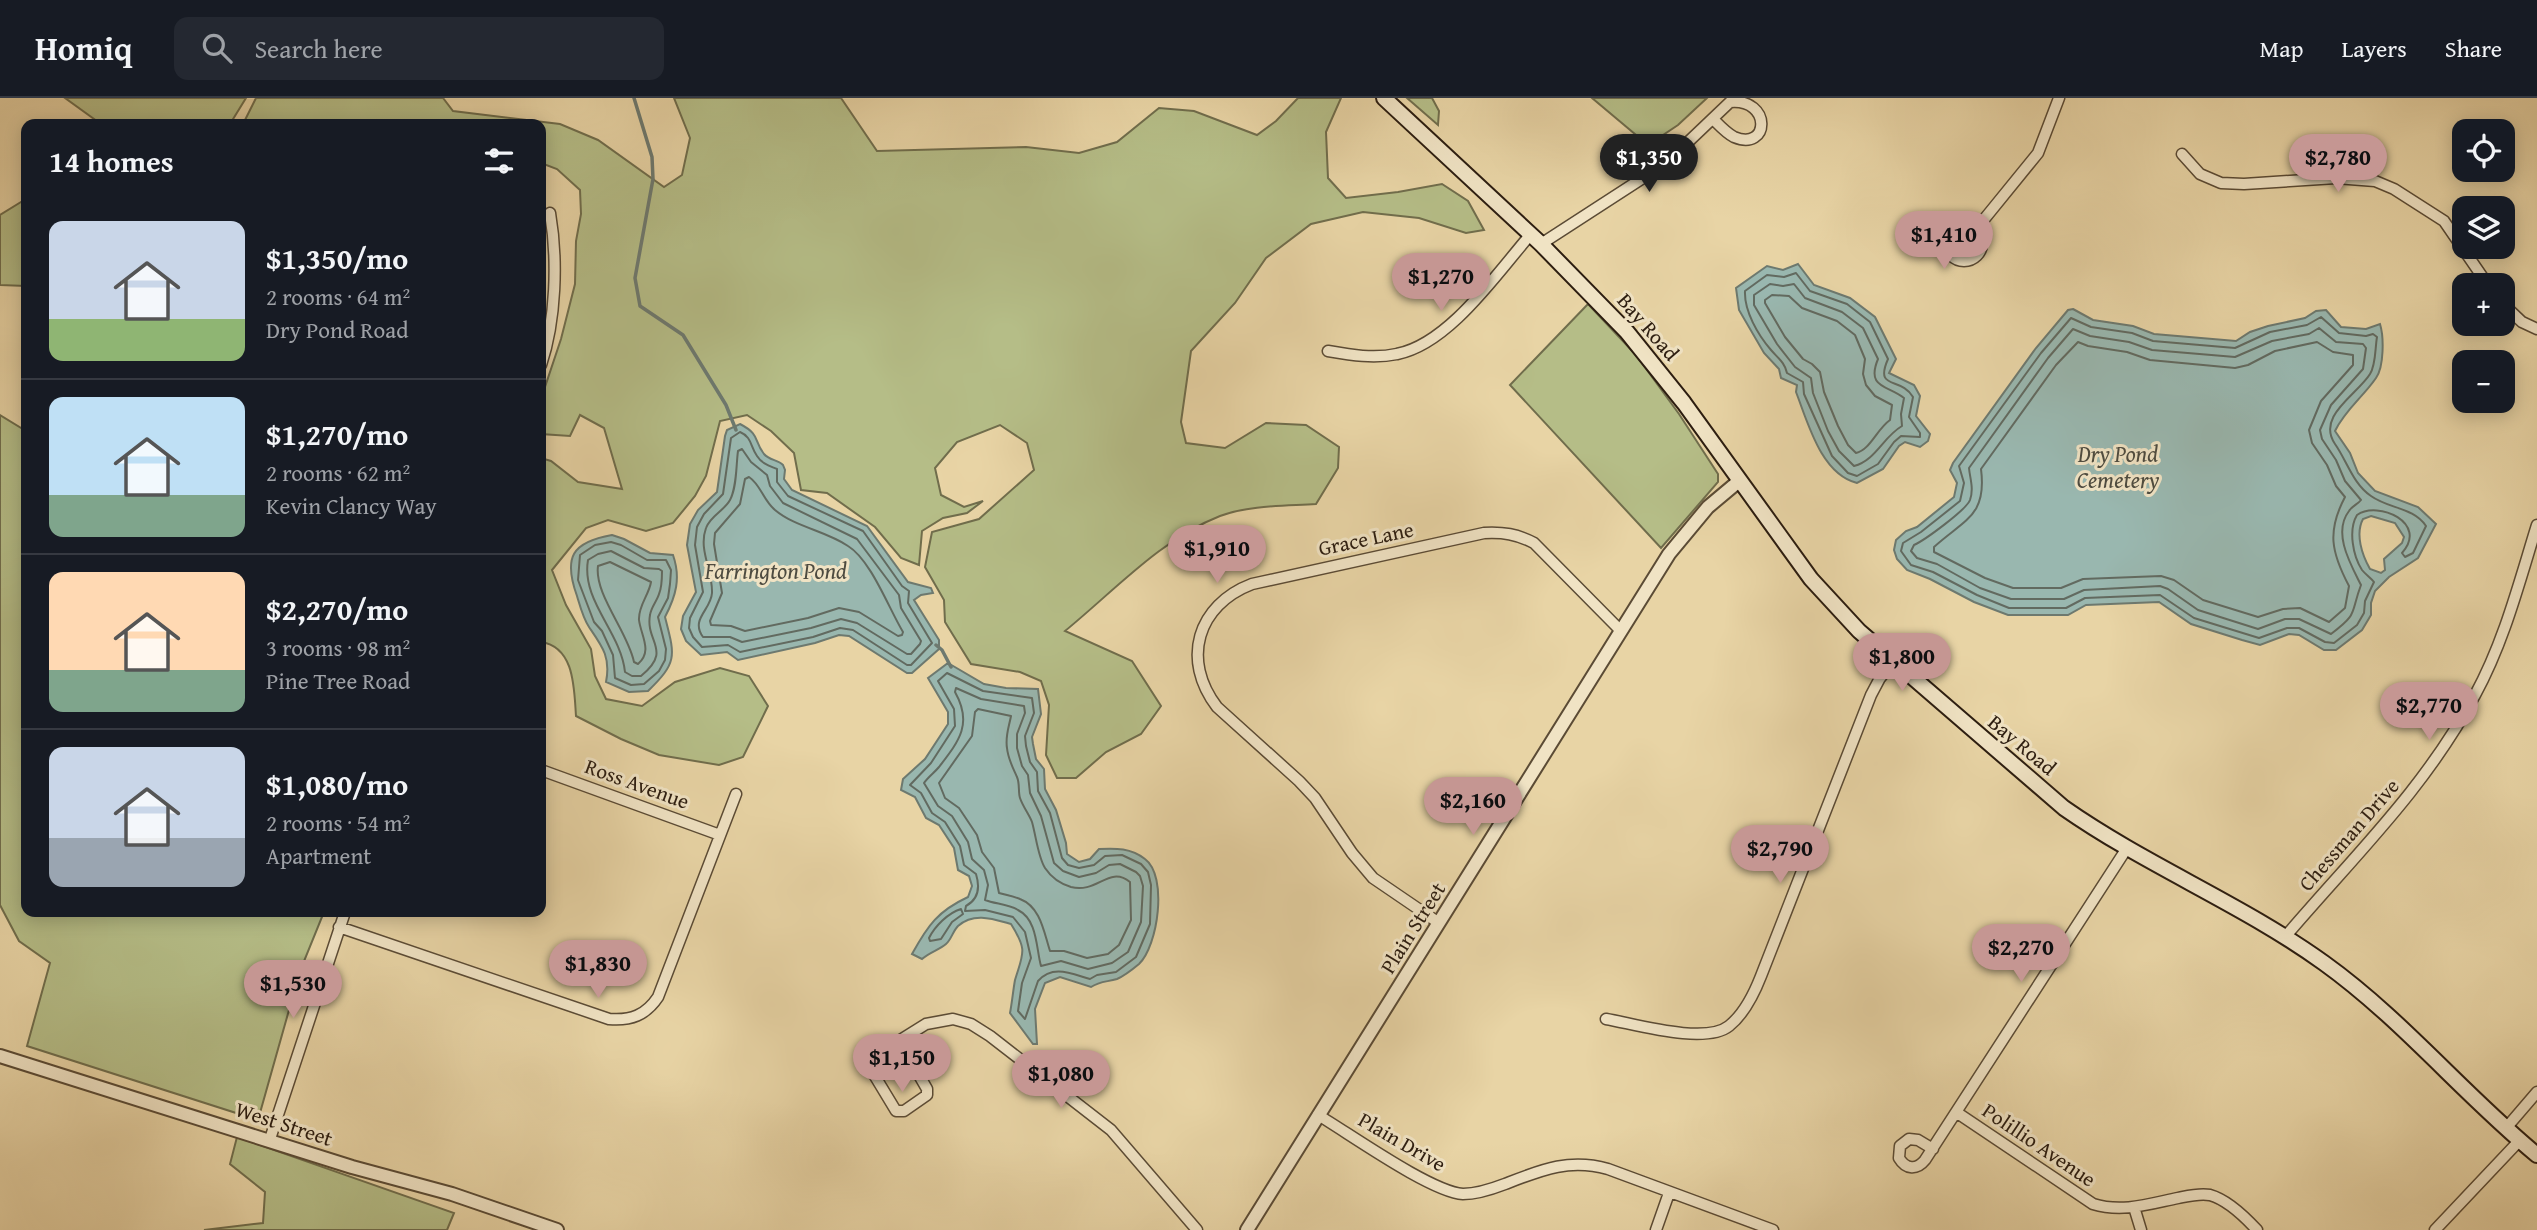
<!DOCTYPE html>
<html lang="en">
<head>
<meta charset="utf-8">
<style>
  body { margin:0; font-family:"Gentium Book Plus",serif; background:#242831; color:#f1f3f6; height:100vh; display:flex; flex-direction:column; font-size:26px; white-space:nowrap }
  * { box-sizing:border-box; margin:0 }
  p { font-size:23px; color:#9ea1a6 }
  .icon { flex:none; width:38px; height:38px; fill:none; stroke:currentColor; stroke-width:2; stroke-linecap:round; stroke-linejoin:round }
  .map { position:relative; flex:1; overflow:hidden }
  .details { position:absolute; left:21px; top:21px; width:525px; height:798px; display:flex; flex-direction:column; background:#171b24; border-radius:14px; box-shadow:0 4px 18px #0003 }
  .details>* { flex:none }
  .controls { position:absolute; left:2452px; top:21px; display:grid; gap:14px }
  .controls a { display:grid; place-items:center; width:63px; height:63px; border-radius:14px; background:#171b24; box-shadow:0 4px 18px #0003; font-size:35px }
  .price { position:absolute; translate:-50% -60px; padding:0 16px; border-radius:24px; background:#c59692; color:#111; font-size:23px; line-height:46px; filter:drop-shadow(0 2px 4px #0008) }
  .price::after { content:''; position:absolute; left:50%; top:42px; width:21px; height:16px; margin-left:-10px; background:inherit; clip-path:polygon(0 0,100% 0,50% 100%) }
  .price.on { background:#222; color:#fff }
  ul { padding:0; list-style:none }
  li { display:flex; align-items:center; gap:21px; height:175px; padding:0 28px }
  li+li { border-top:2px solid #363941 }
  li span { display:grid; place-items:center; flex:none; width:196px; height:140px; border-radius:14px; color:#555 }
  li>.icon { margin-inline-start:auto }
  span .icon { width:84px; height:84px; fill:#fffc; stroke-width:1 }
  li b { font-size:30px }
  h2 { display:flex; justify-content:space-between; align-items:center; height:84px; padding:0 28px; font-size:30px }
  header { display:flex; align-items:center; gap:42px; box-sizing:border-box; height:98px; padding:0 35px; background:#171b24; border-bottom:2px solid #363941 }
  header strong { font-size:33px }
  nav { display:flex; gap:38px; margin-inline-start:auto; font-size:24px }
  .search { width:490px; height:63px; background:#242831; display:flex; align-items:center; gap:18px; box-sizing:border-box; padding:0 24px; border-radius:14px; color:#9ea1a6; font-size:26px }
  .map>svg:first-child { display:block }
  .green { fill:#b5bd87; stroke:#706d4c; stroke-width:2 }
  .water { fill:#99b7af; stroke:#6d796f; stroke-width:2; fill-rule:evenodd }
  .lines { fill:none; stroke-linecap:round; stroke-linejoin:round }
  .shore { stroke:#626a60; stroke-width:2 }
  .stream { stroke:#6d796f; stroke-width:3.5 }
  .minor-casing { stroke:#5b4b35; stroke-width:13 }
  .tertiary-casing { stroke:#5b4b35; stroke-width:16 }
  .secondary-casing { stroke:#2c1d10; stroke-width:18 }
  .minor { stroke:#f0e3c4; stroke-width:10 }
  .tertiary { stroke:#f0e3c4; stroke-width:12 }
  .secondary { stroke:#f0e3c4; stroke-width:14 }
  .labels { text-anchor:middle; stroke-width:6; stroke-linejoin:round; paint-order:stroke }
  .street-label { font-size:21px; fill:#2c1d10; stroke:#f0e3c4 }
  .water-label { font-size:23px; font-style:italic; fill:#4d4b40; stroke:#f0e3c4 }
</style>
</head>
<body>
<header>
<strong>Homiq</strong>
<div class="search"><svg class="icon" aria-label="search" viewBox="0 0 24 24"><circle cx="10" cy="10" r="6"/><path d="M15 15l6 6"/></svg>Search here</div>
<nav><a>Map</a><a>Layers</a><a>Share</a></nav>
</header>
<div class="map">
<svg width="2537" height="1132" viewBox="0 0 2537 1132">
  <rect width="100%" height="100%" fill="#e8d4a5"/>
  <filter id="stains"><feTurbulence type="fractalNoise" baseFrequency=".00286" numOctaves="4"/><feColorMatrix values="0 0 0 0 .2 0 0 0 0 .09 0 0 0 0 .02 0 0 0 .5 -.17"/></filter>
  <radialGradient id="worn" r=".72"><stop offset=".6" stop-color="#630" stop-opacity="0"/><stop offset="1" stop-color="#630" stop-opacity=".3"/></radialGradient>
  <path class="green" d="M65,0H246L230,26H101Z
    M256,0H443L453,13L560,26L598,42L664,89L682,77L690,40L674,0H841L877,53L1026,49L1079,55L1117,44L1159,10L1194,13L1257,37L1276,23L1298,0H1341L1326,34L1328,80L1346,100L1398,94L1442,86L1468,103L1484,132L1466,135L1419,120L1363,114L1311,126L1266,160L1235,205L1191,253L1181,324L1186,345L1225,350L1266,325L1306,327L1339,349L1338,370L1316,406C1285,408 1249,407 1220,418C1161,441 1114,493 1065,533L1132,563L1161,608L1141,636L1106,654L1076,680H1057L1046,657L1049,607L1041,583L1020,574L971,566L945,524L944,502L925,469L932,434L979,421L1034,372L1027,345L1000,327L957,344L935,370L941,397L964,409L983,403L967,415L943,420L922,433L919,467L901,460L875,429L827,395L801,392L794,355L771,333L747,317L720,323L706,378L695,398L673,425L646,433L608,422L586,430L552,472L566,507L591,551L595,578L606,601L642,608L675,584L720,570L749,578L768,608L743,659L719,667L659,657L621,641L576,618C574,591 575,549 541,544V360L551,363L578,384L622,391L604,330L580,317L570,338L541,336V301L561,241L575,186L576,143L581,116L580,92L557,71L541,65V26H243Z
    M1407,0H1432L1439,13L1438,27Z
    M1592,0H1707L1678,27L1648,47Z
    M21,104L26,105V188L0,187V117Z
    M1588,206L1636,257L1679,316L1718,376V384L1661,450L1510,287Z
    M0,317L26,333V814H324L300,873L258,1022L27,948L50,865L19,843L0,807Z
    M237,1039L454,1115L447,1132H204L263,1125L265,1094L230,1066Z"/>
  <path class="water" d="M1798,166L1814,187L1850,200L1875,219L1896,261L1889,275L1914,287L1920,298L1916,318L1930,336L1928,343L1920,349L1905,344L1899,348L1883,371L1857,385C1821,376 1808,325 1796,294L1797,287L1781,280L1779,271L1764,255L1739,212L1736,190L1767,168L1783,172Z
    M2073,211L2093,222L2133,228L2154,236L2236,243L2250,234L2268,228L2305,220L2316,213L2326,212L2341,229L2366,231L2380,226C2384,239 2384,269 2376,280C2363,299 2345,312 2335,333L2350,355L2358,375L2375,393L2418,409L2436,426L2418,460L2389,479L2375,493L2371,505V517L2362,532L2336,552H2324L2299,537L2289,536L2260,547L2242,542L2191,526L2159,504L2086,507L2068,517H2008L1974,504L1930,481L1907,472L1897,461L1894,452L1896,442L1906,433L1917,429L1954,399L1957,385L1950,372L1953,365L2036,250L2068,212ZM2371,418L2395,425L2404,439L2402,445L2384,461L2385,472L2381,475L2370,471C2362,457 2355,436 2363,421Z
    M740,326C761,337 753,342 764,356C769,362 778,362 783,367L785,372L784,381L792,392L867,428L908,484L931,490L933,495L921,497L914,502L939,542V551L912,575H907L849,538L839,537L815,545L738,562L727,554L701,557L686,543L681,531L683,518L696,494L687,447L690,426L698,412L717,394L725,338L727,332Z
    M612,437L624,441L650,455L673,457C681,480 676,498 665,519C675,558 678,564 648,593L629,594L606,584C611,559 602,548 589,529C583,520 580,508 577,498C563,459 572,444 612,437Z
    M948,565L984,586L1006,590L1038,591L1041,616L1032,639L1033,646L1036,661L1044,671L1045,691L1056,712L1066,745L1067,756L1079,764L1090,761L1099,751C1116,750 1131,750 1145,761C1168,778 1158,848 1139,866C1133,871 1124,878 1117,881C1107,884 1100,883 1091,889L1060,879L1045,885L1035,911L1037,946H1033L1010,915C1012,905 1013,893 1015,882C1023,855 1028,853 1011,826C993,821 974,814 958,828C953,833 951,842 946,846C939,852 930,854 922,861L912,856C928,827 938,813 968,799L972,788L969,778L958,772L954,750L939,727L926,720L915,699L901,692L903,681L925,661L948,626V614L928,580Z"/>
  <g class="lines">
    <path class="shore" d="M1796,175L1810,193L1847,206L1870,224L1888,261C1874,293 1901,278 1913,299L1909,319L1920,335V339L1901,338L1894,344L1878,366L1857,378L1848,375L1832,358L1804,296L1803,284L1787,275C1785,265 1778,260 1771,252C1758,237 1744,213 1745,193L1767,177L1784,179Z
      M1770,186L1783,188L1794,186L1805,200L1842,214L1863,230L1878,261C1866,290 1887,287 1904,300L1901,316L1902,328C1883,339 1876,362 1854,368L1839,353L1828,333L1813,295L1811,280L1795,269L1777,246L1754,207V197Z
      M1772,197L1789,198L1802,210L1837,223L1855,237L1865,261L1863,276L1866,287L1875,298L1892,307L1890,322C1877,331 1870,352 1856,355L1848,347L1838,328L1824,294L1820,274L1812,266L1803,261L1785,239L1765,205V202Z
      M2321,219L2339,235L2366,238L2373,236L2377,239C2375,250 2376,267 2370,276C2357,297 2316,318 2335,346C2347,363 2353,386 2371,398C2389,411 2413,409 2426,428L2413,455L2405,459L2402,455C2429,425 2378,402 2357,417C2348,432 2353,458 2362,472C2366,477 2371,480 2374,484L2365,503L2364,515L2357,527L2334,545L2325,544L2299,530H2287L2259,540L2194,520L2160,497L2085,500L2066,510H2009L1977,497L1933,474L1911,467L1901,453L1903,445L1921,434L1960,403L1964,385L1959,368L2041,255L2071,220L2091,229L2132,235L2153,243L2235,250L2270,234L2307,227Z
      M2319,230L2336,244L2363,246L2366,250L2363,271L2331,307L2320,332L2322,341L2336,362L2345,383L2361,402C2358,406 2352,408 2349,413C2332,435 2351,467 2361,487C2350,516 2359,515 2331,536L2299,521H2285L2258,531L2198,512L2168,491L2160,488L2084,492L2064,501H2011L1980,490L1937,466L1917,460L1911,453L1914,447C1925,442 1966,412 1970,402C1974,390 1970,381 1969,370L2048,260L2073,231L2090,238L2129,244L2152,252L2235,259L2272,243L2309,236Z
      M2078,244L2088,248L2127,254L2150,262L2235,270L2248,267L2275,253L2317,244L2333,254L2353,257V267L2321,303L2309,332L2312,345L2327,367L2336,388L2345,399C2327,433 2331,454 2349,488L2345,510L2329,524L2300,510L2283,511L2258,519L2203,502L2174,482L2161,478L2083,481L2061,490H2013L1985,480L1934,454V449C1965,421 1987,418 1981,371L2056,267Z
      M740,334C752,339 750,348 757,358C762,366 770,368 777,371V384L788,398L863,433L902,488L909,493L908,505L932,545L911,567H907L853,532L840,530L813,539L740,554L728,547L702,549L693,539L689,530L690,520L703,494L695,447L697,429L704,416L723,396L731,340Z
      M742,351L751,364L767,377L770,388L783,405L857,441L899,497L901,510L921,543L920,546L911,556H907L857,525L841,521L811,530L742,544L730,539H703C690,521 711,512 712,495C713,473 698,452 706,430C710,418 724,413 730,402C737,389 736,367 738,353Z
      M749,379C761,387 763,402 775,412C795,429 826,433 848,448C871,462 889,511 903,534L902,537L898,538L859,514L839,510L808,520L745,533L731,528L711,527L710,523L722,495L714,446L715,435L740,406L745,381Z
      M611,444L621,447L647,462H666L671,472L670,486L668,500L658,519L666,551L665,562L659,573L644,586L631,587L615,580L613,557L602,533L594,524L578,482L580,457L595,447Z
      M611,453L644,470L659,471L662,473C662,481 662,489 659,496C657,503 651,509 650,517C645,544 673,552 641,578H632L625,574C621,534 581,503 588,462L598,456Z
      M610,464L651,484C649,497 638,508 639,522C641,538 653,553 638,566L634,564C628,534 594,496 598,468Z
      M947,575L983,593L1032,600L1034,615L1025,638L1026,648L1030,664L1037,674L1038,693L1050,715L1062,760L1068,767L1079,770L1094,767L1105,758L1122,757L1141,766L1148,774L1151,787L1150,826L1136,859L1116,874L1097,877L1090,881C1072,876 1053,866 1038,883L1025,921L1018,913L1022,885L1031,860L1025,834L1013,819L985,812L965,813L966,808C979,801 980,789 976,776L964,767L960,748L945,724L932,715L921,695L910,687L931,665L955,628L954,611L938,583Z
      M956,590L981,601L1024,608L1025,615L1017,636V650L1022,668L1028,677L1030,695L1041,718L1054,765L1063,773L1079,779L1096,775L1109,767L1120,766L1136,774L1140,778L1143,788L1141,824L1128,854L1112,865L1088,871L1061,863L1041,868C1036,851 1038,822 1018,812C1008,806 995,806 985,802L988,787L984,772L972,761L968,744L952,718L938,708L924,685C928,679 934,675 939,669C959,643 973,626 955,594Z
      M978,611L1011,618C1009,629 1005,638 1007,650C1008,661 1013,670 1017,679C1020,686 1018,694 1020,700C1023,709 1029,716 1032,724C1036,738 1038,759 1045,770C1051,779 1061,786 1071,789C1097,796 1109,767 1130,784L1131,822L1119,847L1108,856L1087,860L1064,853H1050C1044,835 1041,809 1020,801C1013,798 1006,797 999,795L994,770L982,754L977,737L959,710L945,700L939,685L972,638L975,614Z
      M961,811L963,816L952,824L941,841L930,843L929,840C935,828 948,815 961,811Z"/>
    <path class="stream" d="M634,0L652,59L653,81L635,180L640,208L683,237L726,307L736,332
      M936,547L942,552L951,569"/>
    <defs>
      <path id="minor" d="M2182,56L2200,76L2221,85L2244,86L2336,80L2375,83L2394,91L2444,123L2488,187
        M1946 145a18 18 0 1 1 36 0a18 18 0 1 1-36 0Z
        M1977,130L2038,55L2059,0
        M1541,146L1666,65L1730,4C1772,0 1770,54 1734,39C1726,35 1719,27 1713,21
        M2502,205L2522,224L2537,231
        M1328,253C1351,257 1374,261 1397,256C1449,246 1497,175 1531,136
        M541,267C556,222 558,162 550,115
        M541,672L720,737
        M1439,825L1373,780L1352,755L1315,700L1299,683L1217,609C1181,562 1197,507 1252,486L1484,435C1503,434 1517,436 1534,445L1621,533
        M339,829L609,921C631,923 646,917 658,899L736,696
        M2285,839C2353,759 2424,692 2475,597C2504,544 2519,485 2537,427
        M1606,921C1635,926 1705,947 1729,928C1744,916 1754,896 1761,878L1871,597L1880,580L1894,563
        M900,944L927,991V997L904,1013H896L870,970V961L926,926L953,921L971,926L990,938L1111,1032L1197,1132
        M1956,1014L2093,1106C2122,1115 2149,1106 2178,1100C2188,1098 2199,1095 2210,1097C2228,1102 2245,1119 2257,1132
        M1318,1017C1350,1036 1431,1094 1463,1096C1478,1096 1492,1091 1505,1086C1541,1072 1569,1060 1608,1071L1773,1132
        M2507,1029L2537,994
        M270,1041L345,814
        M1933,1051L1918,1042L1909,1041L1900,1048L1899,1060C1906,1072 1917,1072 1925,1062L2127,750
        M2134,1109L2141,1132
        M1656,1132L1669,1095
        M2435,1132L2520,1042"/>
      <path id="tertiary" d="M0,958L352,1069L452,1096L557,1132
        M1247,1132L1669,456L1708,409L1739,383"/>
      <path id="secondary" d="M1384,0L1541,146L1627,234L1684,305L1811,481L1859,533L2064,710C2147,768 2242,806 2324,865C2402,921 2463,996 2537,1057"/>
    </defs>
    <use href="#minor" class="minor-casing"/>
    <use href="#tertiary" class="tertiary-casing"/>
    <use href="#secondary" class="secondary-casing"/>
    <use href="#minor" class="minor"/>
    <use href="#tertiary" class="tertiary"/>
    <use href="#secondary" class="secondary"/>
  </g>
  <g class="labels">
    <g class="street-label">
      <text transform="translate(1648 229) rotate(49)" y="7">Bay Road</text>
      <text transform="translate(1366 441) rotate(-12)" y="7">Grace Lane</text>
      <text transform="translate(2022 647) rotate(40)" y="7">Bay Road</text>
      <text transform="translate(637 686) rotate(20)" y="7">Ross Avenue</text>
      <text transform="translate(2349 737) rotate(-49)" y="7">Chessman Drive</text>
      <text transform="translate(1413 830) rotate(-58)" y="7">Plain Street</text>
      <text transform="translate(284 1026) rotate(18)" y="7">West Street</text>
      <text transform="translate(1402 1044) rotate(30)" y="7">Plain Drive</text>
      <text transform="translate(2039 1047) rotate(34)" y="7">Polillio Avenue</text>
    </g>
    <g class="water-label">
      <text x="2118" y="364">Dry Pond<tspan x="2118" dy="26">Cemetery</tspan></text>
      <text x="776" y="481">Farrington Pond</text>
    </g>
  </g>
  <rect width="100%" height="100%" filter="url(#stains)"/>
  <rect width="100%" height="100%" fill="url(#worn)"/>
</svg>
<div class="controls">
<a><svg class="icon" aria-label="locate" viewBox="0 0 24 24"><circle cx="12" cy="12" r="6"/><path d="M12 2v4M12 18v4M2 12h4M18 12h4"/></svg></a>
<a><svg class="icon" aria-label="layers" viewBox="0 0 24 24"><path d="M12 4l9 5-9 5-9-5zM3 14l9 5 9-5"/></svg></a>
<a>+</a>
<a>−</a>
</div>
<b class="price on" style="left:1649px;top:96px">$1,350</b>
<b class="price" style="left:2338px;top:96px">$2,780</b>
<b class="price" style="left:1944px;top:173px">$1,410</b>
<b class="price" style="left:1441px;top:215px">$1,270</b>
<b class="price" style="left:1217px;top:487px">$1,910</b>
<b class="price" style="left:1902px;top:595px">$1,800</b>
<b class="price" style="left:2429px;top:644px">$2,770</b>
<b class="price" style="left:1473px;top:739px">$2,160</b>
<b class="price" style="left:1780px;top:787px">$2,790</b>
<b class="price" style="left:2021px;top:886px">$2,270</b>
<b class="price" style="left:598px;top:902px">$1,830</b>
<b class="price" style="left:293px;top:922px">$1,530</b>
<b class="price" style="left:902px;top:996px">$1,150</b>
<b class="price" style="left:1061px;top:1012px">$1,080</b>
<section class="details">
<h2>14 homes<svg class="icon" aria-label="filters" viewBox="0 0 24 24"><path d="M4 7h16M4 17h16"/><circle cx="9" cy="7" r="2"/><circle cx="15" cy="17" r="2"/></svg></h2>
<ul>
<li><span style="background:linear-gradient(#c9d6e8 70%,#8fb573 0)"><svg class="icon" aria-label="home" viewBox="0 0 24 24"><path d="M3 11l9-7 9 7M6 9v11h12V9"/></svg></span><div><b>$1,350/mo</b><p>2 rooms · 64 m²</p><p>Dry Pond Road</p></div></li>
<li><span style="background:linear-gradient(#bfe0f5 70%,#7fa58c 0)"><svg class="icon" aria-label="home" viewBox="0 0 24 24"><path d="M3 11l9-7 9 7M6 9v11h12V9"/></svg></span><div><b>$1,270/mo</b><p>2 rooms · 62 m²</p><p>Kevin Clancy Way</p></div></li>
<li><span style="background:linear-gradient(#ffd9b3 70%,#7fa58c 0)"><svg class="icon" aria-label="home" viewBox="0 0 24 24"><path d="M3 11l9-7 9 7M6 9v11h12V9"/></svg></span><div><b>$2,270/mo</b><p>3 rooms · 98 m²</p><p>Pine Tree Road</p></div></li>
<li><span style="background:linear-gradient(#c9d6e8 65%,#9aa5b1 0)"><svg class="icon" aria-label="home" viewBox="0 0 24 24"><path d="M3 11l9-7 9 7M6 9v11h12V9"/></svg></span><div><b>$1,080/mo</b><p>2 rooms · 54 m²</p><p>Apartment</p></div></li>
</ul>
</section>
</div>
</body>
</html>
